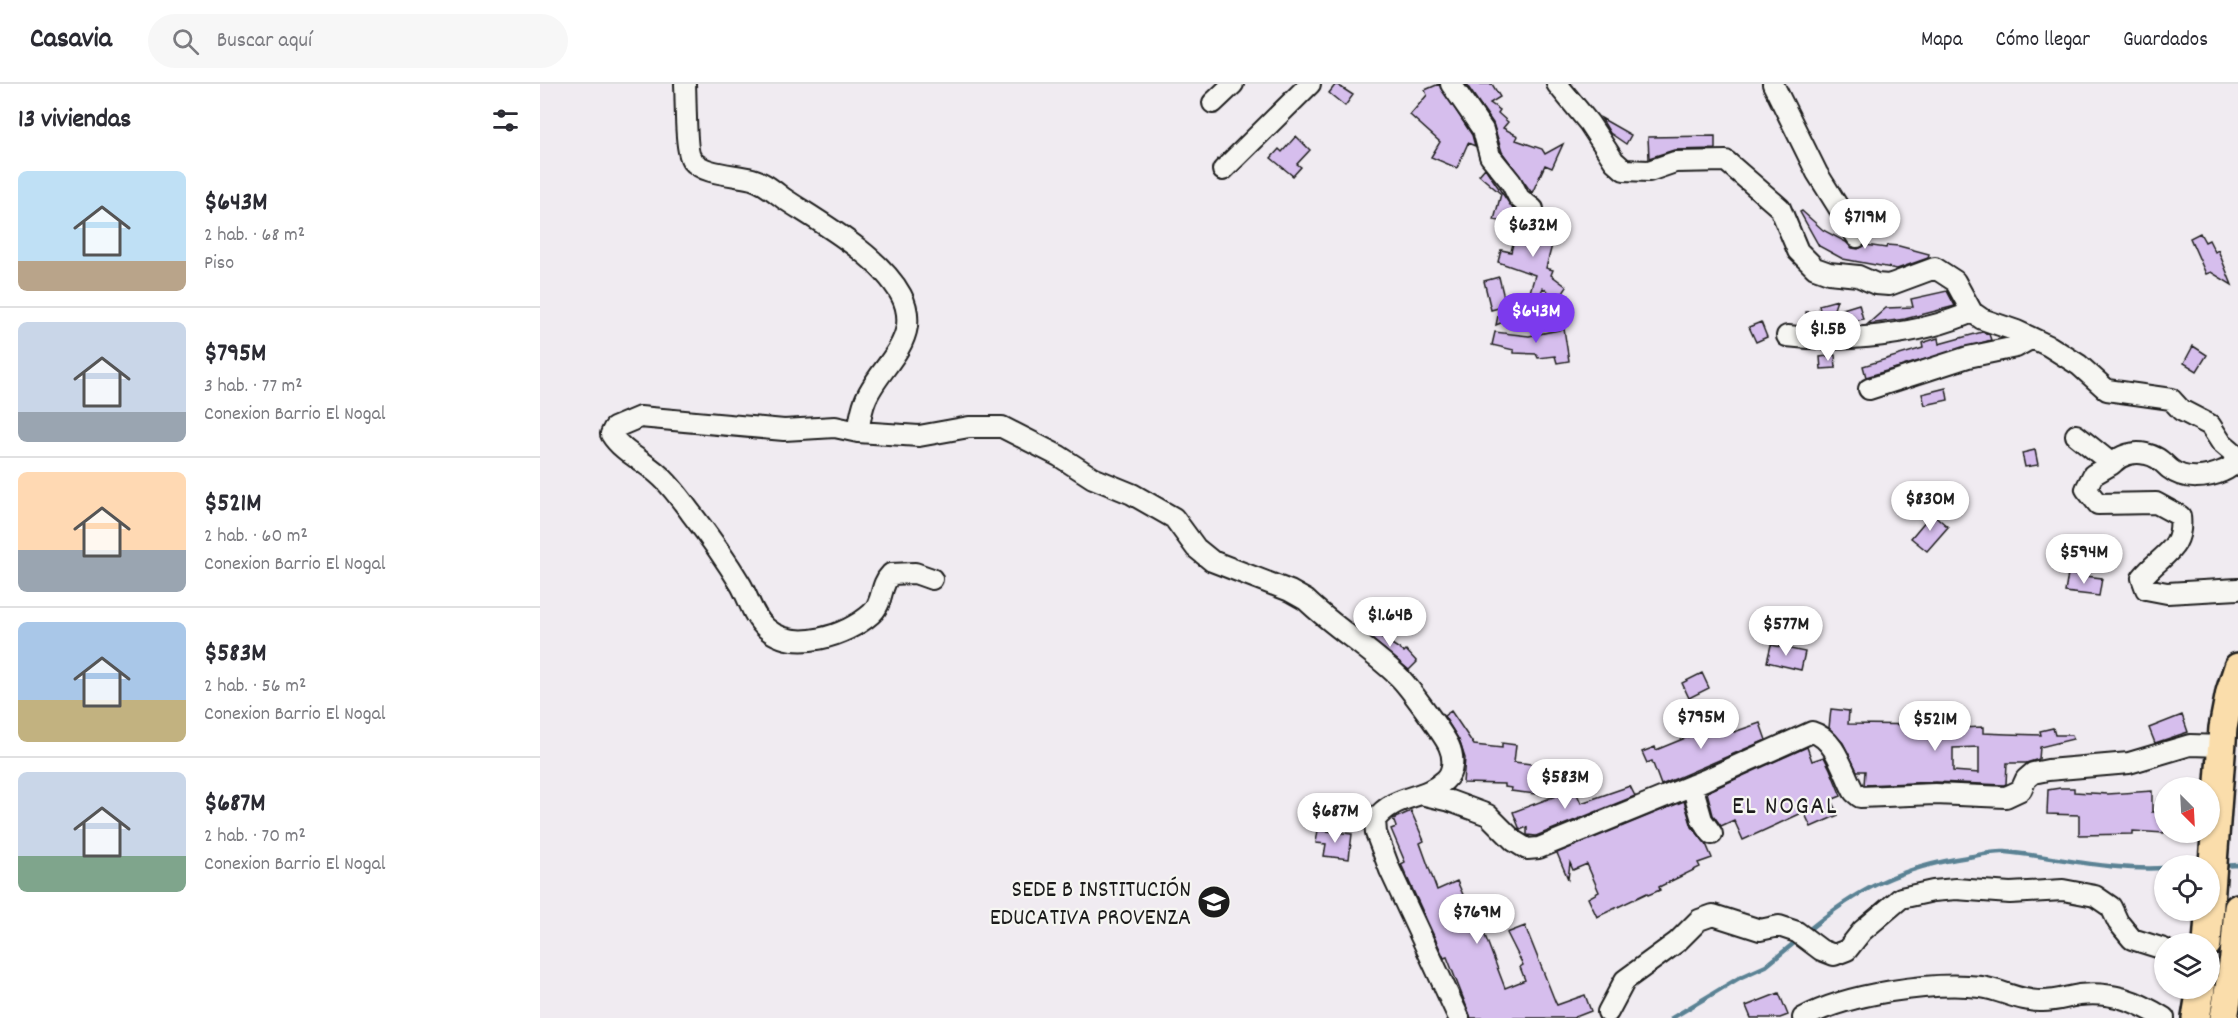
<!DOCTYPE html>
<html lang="es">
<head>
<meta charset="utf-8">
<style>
  body { margin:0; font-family:Dekko,sans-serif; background:#f7f7f7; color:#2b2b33; height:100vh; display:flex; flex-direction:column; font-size:22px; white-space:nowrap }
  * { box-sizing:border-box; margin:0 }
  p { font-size:20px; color:#7c7c81 }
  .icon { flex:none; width:33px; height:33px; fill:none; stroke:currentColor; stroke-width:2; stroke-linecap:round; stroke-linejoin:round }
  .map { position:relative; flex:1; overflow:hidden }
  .panel { display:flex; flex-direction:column; background:#fff; width:540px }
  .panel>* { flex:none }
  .needle { width:39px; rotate:156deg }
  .controls { position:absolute; left:1614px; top:693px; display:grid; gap:12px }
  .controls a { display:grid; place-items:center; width:66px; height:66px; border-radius:50%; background:#fff; box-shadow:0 2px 4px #0004; font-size:30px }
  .price { position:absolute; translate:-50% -51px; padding:0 14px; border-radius:21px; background:#fff; color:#222; font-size:20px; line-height:39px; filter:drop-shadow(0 2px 3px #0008) }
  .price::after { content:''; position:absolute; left:50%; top:36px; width:18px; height:14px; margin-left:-9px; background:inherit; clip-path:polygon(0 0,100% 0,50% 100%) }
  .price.selected { background:#7c3aed; color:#fff }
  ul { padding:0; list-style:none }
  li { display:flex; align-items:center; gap:18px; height:150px; padding:0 18px }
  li+li { border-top:2px solid #e1e1e2 }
  li span { display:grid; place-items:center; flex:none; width:168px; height:120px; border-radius:9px; color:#555 }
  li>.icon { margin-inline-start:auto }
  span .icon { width:72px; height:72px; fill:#fffc; stroke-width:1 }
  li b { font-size:26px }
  h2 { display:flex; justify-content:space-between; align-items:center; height:72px; padding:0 18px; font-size:26px }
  header { display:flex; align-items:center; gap:36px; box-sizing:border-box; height:84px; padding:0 30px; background:#fff; border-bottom:2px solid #e1e1e2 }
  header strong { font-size:28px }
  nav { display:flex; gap:33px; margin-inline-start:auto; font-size:21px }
  .search { width:420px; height:54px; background:#f7f7f7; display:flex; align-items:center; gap:15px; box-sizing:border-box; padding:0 21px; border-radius:33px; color:#7c7c81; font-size:22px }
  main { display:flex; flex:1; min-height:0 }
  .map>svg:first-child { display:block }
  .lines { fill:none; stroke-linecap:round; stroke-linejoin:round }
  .stream { stroke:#5a8294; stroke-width:4.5 }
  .building { fill:#d6beed; stroke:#1c1c1c; stroke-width:1.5; fill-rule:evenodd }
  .minor-casing { stroke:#1c1c1c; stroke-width:24 }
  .highway-casing { stroke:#1c1c1c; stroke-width:32 }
  .minor { stroke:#f6f6f2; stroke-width:20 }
  .highway { stroke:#faddab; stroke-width:27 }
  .labels { text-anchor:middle; stroke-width:4.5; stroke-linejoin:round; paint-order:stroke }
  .poi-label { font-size:24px; fill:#1c1c1c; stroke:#f6f6f2; text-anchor:end }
  .neighbourhood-label { font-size:26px; letter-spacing:1.5px; fill:#1c1c1c; stroke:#f6f6f2 }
</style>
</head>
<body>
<header>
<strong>Casavia</strong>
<div class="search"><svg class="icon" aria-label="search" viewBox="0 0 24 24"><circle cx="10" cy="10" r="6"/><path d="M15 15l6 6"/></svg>Buscar aquí</div>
<nav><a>Mapa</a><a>Cómo llegar</a><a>Guardados</a></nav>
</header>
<main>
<section class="panel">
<h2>13 viviendas<svg class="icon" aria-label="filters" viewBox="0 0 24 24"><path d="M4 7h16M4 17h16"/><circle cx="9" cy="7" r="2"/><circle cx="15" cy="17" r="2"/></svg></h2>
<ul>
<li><span style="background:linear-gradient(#bfe0f5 75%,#b9a48a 0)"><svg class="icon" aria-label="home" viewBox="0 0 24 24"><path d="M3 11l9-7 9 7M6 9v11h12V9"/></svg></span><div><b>$643M</b><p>2 hab. · 68 m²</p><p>Piso</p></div></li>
<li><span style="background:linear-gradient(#c9d6e8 75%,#9aa5b1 0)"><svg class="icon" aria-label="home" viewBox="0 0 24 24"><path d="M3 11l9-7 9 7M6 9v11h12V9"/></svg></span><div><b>$795M</b><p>3 hab. · 77 m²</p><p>Conexion Barrio El Nogal</p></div></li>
<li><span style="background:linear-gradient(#ffd9b3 65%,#9aa5b1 0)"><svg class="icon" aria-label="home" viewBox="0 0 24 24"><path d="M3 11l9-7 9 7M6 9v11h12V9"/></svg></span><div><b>$521M</b><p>2 hab. · 60 m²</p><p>Conexion Barrio El Nogal</p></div></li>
<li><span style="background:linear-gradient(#a9c7e8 65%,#c2b280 0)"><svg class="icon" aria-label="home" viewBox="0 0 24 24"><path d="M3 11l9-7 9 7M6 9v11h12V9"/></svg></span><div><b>$583M</b><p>2 hab. · 56 m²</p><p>Conexion Barrio El Nogal</p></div></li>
<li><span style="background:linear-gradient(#c9d6e8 70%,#7fa58c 0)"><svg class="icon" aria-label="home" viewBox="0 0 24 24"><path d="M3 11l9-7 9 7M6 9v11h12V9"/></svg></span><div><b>$687M</b><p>2 hab. · 70 m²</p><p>Conexion Barrio El Nogal</p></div></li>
</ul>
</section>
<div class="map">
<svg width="1698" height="934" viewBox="0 0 1698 934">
  <rect width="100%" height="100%" fill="#f0ebf1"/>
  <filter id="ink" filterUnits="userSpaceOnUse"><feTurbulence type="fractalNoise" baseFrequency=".0167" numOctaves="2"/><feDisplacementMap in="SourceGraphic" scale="12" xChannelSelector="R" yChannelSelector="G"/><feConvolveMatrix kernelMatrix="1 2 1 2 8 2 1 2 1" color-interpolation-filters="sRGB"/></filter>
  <g filter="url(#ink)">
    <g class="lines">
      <path class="stream" d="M1681,782L1698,781
        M1265,849C1317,805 1361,783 1428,773C1440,771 1453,767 1465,768C1518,773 1571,787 1624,784
        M1132,934L1199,894L1226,882L1259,855"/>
    </g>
    <path class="building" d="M796,0L813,11L805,22L789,9Z
      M899,0L932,51L935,62L928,59L917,84L891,73L900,58L870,31L887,11L885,6Z
      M926,0H952L960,13L950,19L960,26L958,29L968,38L963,44L978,52L976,56L1002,65L1005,70L1023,60L1012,84L1005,81L992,109L962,68L953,39Z
      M1061,34L1091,51L1086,60L1070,49Z
      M756,52L770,66L757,80L761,83L753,92L731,74L739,65L742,68Z
      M1175,52V65L1134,66L1109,74L1108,53Z
      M945,84L973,125L969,139L954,136L961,110L939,91Z
      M1262,127L1283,146L1306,158L1312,164L1318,165L1326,161L1346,164L1347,161L1359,162L1389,170L1388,174L1357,185L1303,175L1279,162L1260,128Z
      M1003,131H1009L1005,160L1012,161L1006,184L1013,186L1011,191L1027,203L1019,215L1003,204L994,223L984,216L990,208L995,191L958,178L961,166L971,168L979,134L995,140Z
      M1660,149L1665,158L1669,156L1675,168L1678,166L1692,201L1671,188L1666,190L1650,154Z
      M959,193L966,222L951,226L944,197Z
      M1407,207L1415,222L1365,235L1328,240L1346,224L1373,223L1371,215Z
      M1297,216L1293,228L1319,220L1323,235L1297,242L1266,240V228L1280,227L1279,221Z
      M970,222L975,233L956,241L959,227Z
      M1221,238L1227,253L1216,258L1209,243Z
      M1024,245L1029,277L1017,279L1015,272L998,274L996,270L974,269V266L952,261L955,248L989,252Z
      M1442,248L1449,250L1451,256L1326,293L1323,282L1383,264L1382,259L1398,254L1399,260Z
      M1653,262L1667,271L1657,287L1644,279Z
      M1295,271L1296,284L1281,285L1280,273Z
      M1406,304L1408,316L1385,321L1382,310Z
      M1495,366L1498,381L1485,383L1482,369Z
      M1392,429L1408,443L1387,467L1371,454Z
      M1528,490L1562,494L1559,512L1525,508Z
      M818,538L864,568L866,566L877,578L869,586L815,541Z
      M1231,561L1265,568L1261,586L1227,578Z
      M1162,589L1169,604L1149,614L1142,599Z
      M1291,625L1309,627L1308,640L1401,641V638H1420V644L1443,643V649L1467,650L1501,651L1500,647L1513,644L1515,651H1532L1533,655L1500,663L1499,675L1486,679H1467L1466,700L1464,701L1396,698L1324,701L1325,687H1317L1303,659L1289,644ZM1439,663V689L1413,687V664Z
      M911,627L934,661L962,664V659L976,661L974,678L1007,682L1004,711L971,707L972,704L965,703V700L923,699L925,674L919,656L904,632Z
      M1642,631L1648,648L1615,659L1609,644Z
      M1220,639L1226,656L1121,701L1112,677L1107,679L1102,668L1115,663L1116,666L1155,650L1153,646L1165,642L1168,649L1191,640L1194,648Z
      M1267,663L1272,677L1284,673L1290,685L1301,712L1291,716L1298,731L1271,743L1264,728L1203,756L1194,736L1181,742L1173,731L1167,708Z
      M1033,701L1041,719L1090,702L1095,712L996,752L987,751V743L980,746L973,728L1013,713L1007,712Z
      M1520,704H1534V708L1568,710L1612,707V728H1624V749L1593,747V750L1539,751V731L1507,730L1508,706Z
      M1144,717L1152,743L1166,760L1172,774L1158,779L1160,783L1119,803L1120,806L1108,811L1107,809L1057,833L1048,814L1059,808L1047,780L1033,786L1030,779L1028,795L1017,769Z
      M871,727L884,757L880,759L897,806L917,797L928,822L933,820L965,904L985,896L980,883L983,881L967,849L985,842L1015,917L1017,921L1045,911L1051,927L1033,934H931L907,873L904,874L861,780L865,778L851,745L856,743L853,735Z
      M778,746L812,750L809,775L784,772L786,760L776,759Z
      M1239,909L1248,931L1240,934H1211L1206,922Z"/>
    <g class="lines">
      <defs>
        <path id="minor" d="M145,0C146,15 145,68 152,76C164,91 194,90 212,95C224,98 236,109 246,116C283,140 340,172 361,211C366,220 368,232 367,242C363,270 334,292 325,317C321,327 320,338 318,348
          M911,0L943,46L950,72L971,98L979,114L993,125
          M1017,0L1049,39L1074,77L1084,86L1109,87L1135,78L1186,77L1240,124L1258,167L1275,184L1289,189L1318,192L1336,200L1349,201L1395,184L1415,197L1432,228L1442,235L1477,247L1509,262L1539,281L1567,306L1631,315L1641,326L1670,341L1681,358L1694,369C1695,379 1693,383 1683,387C1667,394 1645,397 1630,385C1622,378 1617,372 1606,370C1594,367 1580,371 1572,380L1536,351
          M1233,0L1277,89L1317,153
          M673,19L693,0
          M683,86L770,0
          M1247,252C1304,259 1380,251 1432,228
          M1329,305L1428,273L1476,263L1492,254
          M1572,380L1553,391L1546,405L1558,420L1616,419L1640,432C1644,467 1621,470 1602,494L1606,505L1627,509L1698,505
          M392,495L375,489L351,490C339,502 344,519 331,530C306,552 254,569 226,544C213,533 209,515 201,501C186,476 169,452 151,429C142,417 131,401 119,391C104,377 82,368 71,350L74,344L100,333L244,346L295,343L318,348L379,352L429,343H462L519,372L553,394L592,410L634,434L656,464L672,477L750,507L766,516C795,544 829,564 858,592C867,600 904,651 909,662C914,673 914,688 905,696C883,717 855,709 835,736L836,749L850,786L919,934
          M1152,701L1162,736L1172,750
          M881,710L910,717L948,731L974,757L987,765L999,764L1165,696L1272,648C1296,655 1303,688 1314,708L1320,713L1395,710L1466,713L1481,706L1486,695L1493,689L1508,686L1589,679L1650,661L1682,662
          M1068,928L1085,896L1137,858L1159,836L1173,831L1220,846L1239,842L1257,848L1281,866L1294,871L1307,866L1322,847L1361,814L1393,807L1416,805L1470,809L1523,806L1555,812L1571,823L1578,838L1592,855L1624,865
          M1263,934C1306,910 1393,897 1441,903C1462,906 1481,918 1503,917C1515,917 1527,913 1539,911C1571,907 1597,917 1624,934"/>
        <path id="highway" d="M1667,860L1683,644L1690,608L1698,583
          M1656,934L1661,904
          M1684,934L1694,873L1698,824"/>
      </defs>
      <use href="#minor" class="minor-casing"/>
      <use href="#highway" class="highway-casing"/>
      <use href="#minor" class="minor"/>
      <use href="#highway" class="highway"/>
    </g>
  </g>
  <defs>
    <symbol id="school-disc" viewBox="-11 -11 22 22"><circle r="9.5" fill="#1c1c1c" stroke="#f6f6f2"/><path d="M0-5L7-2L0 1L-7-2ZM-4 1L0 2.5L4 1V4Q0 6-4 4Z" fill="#fff"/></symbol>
  </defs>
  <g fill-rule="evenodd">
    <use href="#school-disc" x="655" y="799" width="38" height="38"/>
  </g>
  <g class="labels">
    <g class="poi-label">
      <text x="651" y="812">SEDE B INSTITUCIÓN<tspan x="651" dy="28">EDUCATIVA PROVENZA</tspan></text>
    </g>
    <g class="neighbourhood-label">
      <text x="1245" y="729">EL NOGAL</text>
    </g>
  </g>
</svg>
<div class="controls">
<a><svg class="needle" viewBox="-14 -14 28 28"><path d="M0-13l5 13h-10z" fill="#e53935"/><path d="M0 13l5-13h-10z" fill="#7c7c81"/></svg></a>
<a><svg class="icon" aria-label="locate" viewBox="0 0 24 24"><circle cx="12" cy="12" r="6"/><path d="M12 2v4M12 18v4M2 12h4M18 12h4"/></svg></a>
<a><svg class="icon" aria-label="layers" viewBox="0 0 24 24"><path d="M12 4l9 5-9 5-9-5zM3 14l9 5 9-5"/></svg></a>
</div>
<b class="price" style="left:1325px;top:166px">$719M</b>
<b class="price" style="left:993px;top:174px">$632M</b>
<b class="price selected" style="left:996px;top:260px">$643M</b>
<b class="price" style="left:1288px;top:278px">$1.5B</b>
<b class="price" style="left:1390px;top:448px">$830M</b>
<b class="price" style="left:1544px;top:501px">$594M</b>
<b class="price" style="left:850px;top:564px">$1.64B</b>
<b class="price" style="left:1246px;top:573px">$577M</b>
<b class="price" style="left:1161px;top:666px">$795M</b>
<b class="price" style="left:1395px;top:668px">$521M</b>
<b class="price" style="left:1025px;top:726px">$583M</b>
<b class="price" style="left:795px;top:760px">$687M</b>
<b class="price" style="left:937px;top:861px">$769M</b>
</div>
</main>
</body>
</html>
